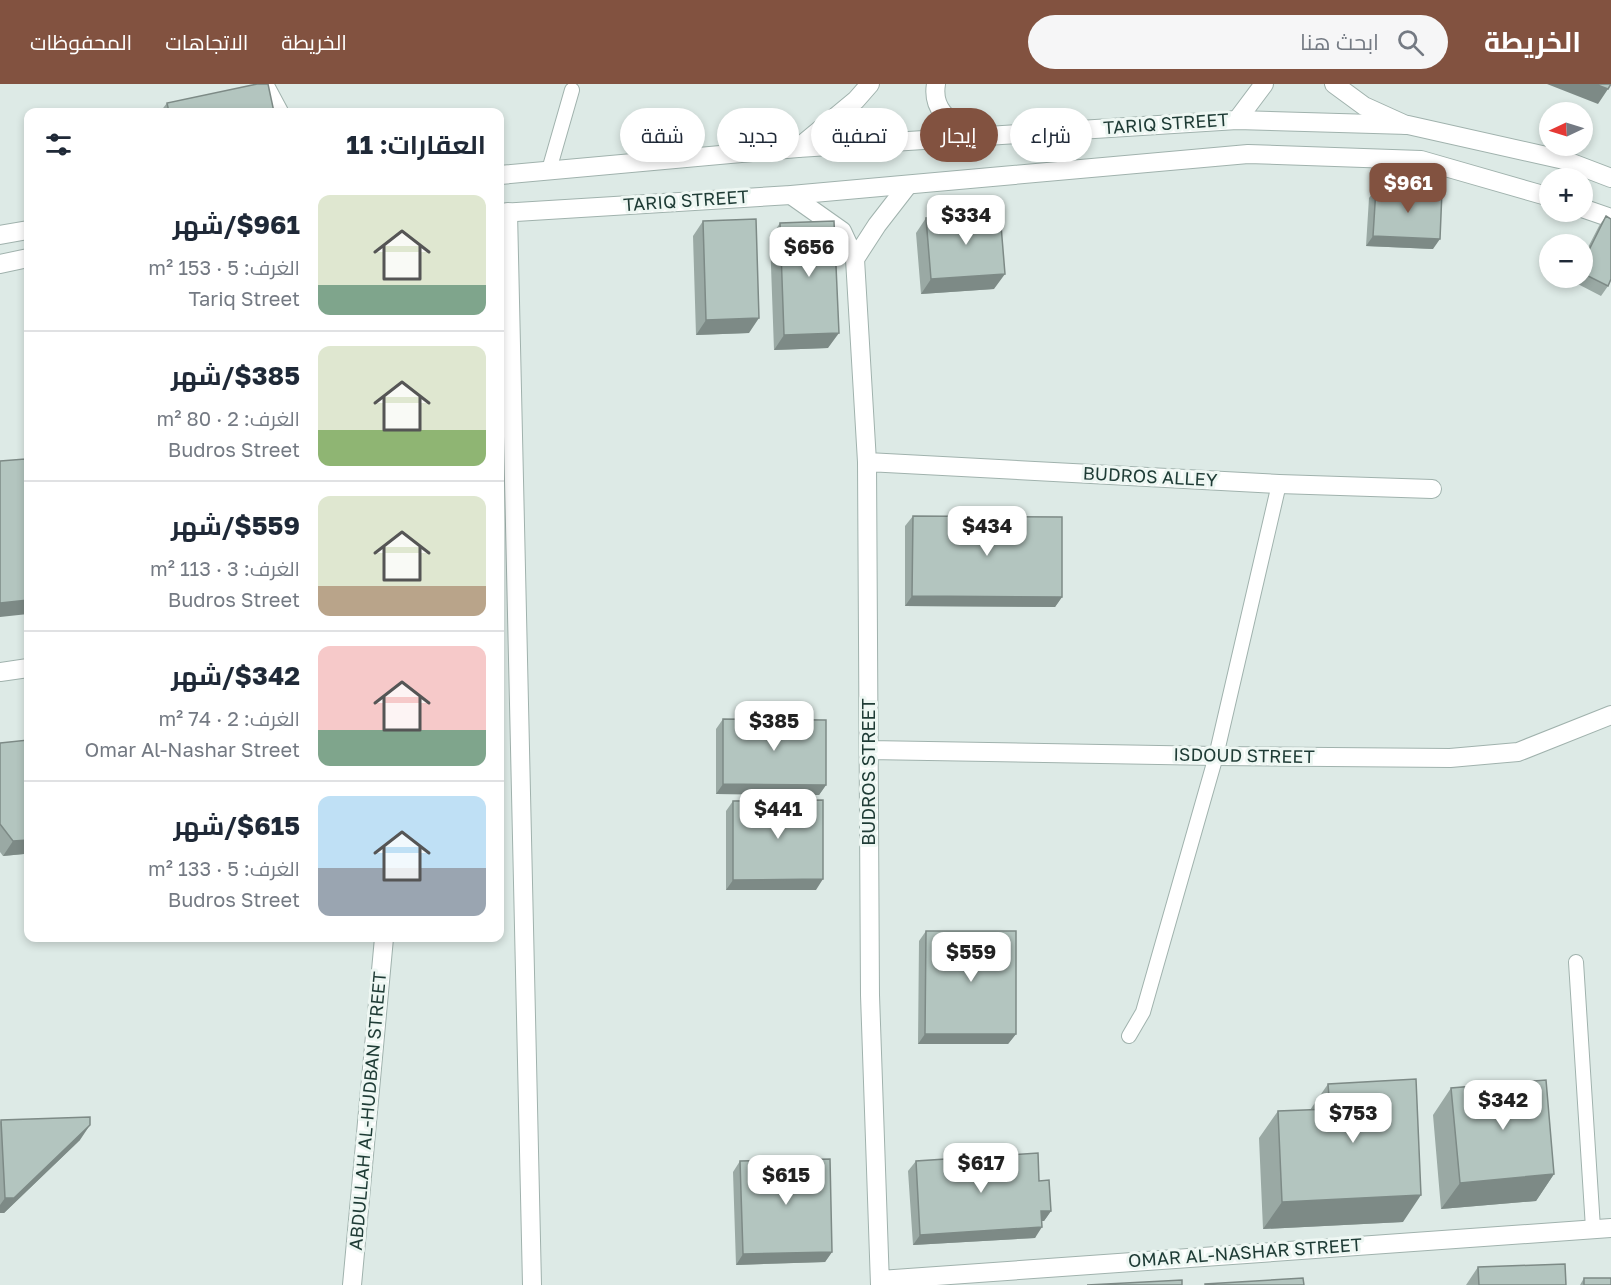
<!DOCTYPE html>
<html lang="ar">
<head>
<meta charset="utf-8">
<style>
  body { margin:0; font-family:"Golos Text",Cairo,sans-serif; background:#f6f6f7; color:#1f2937; direction:rtl; height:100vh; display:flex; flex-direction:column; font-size:22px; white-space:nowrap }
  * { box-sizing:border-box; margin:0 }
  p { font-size:20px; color:#747a83 }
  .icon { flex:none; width:33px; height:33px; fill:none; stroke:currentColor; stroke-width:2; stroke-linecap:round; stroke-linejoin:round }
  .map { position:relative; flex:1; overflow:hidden; direction:ltr }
  .details { position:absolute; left:24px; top:24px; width:480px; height:834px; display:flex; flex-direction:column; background:#fff; border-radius:12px; box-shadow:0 3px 9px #0003; direction:rtl }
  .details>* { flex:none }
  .banner { position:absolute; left:522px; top:24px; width:570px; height:54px; direction:rtl; display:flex; gap:12px }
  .needle { width:39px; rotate:266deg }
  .tools { position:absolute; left:1539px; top:18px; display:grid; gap:12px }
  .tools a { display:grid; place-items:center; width:54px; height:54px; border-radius:50%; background:#fff; box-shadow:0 3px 9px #0003; font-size:30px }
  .price { position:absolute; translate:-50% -51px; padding:0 14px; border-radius:12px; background:#fff; color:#222; font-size:20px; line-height:39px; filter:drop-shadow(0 2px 3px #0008) }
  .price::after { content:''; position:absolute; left:50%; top:36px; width:18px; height:14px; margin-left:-9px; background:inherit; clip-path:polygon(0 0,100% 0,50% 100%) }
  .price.selected { background:#825240; color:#fff }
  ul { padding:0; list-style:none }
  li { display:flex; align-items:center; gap:18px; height:150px; padding:0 18px }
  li+li { border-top:2px solid #e0e1e3 }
  li span { display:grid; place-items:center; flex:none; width:168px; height:120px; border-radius:12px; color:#555 }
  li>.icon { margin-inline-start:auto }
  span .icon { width:72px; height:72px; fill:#fffc; stroke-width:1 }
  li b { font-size:26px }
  h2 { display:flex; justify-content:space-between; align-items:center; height:72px; padding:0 18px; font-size:26px }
  .pill { padding:0 21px; border-radius:27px; background:#fff; box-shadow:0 3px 9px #0003; font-size:21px; line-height:54px }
  .pill.selected { background:#825240; color:#fff }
  header { display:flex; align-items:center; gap:36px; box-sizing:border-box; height:84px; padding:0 30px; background:#825240; color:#fff }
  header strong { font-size:28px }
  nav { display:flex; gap:33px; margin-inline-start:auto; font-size:21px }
  .search { width:420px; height:54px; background:#f6f6f7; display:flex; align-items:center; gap:15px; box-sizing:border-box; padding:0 21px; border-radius:33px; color:#747a83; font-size:22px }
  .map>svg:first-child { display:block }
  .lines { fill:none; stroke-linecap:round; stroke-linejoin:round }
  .service-casing { stroke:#a0b2ad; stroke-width:16 }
  .minor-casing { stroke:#a0b2ad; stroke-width:20 }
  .tertiary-casing { stroke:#a0b2ad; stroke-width:20 }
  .service { stroke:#fff; stroke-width:14 }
  .minor { stroke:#fff; stroke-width:18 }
  .tertiary { stroke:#fff; stroke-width:18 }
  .wall { fill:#9aa9a4 }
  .shaded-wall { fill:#7d8a86 }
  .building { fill:#b3c5bf; stroke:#7d8a86; stroke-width:1.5 }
  .labels { text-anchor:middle; stroke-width:6; stroke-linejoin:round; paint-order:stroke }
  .street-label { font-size:18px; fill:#1e3b35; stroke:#eef7f3 }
</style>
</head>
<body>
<header>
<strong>الخريطة</strong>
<div class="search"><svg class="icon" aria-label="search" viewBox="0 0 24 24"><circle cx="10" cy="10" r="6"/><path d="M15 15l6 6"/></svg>ابحث هنا</div>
<nav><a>الخريطة</a><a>الاتجاهات</a><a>المحفوظات</a></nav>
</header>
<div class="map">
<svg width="1611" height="1201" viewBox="0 0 1611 1201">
  <rect width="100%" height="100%" fill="#ddeae6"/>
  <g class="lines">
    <defs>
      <path id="service" d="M549,86L572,6
        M1576,878L1593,1144
        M1129,952L1143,928L1216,672L1279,400"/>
      <path id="minor" d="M264,0L279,28
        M936,0C931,29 954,39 974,52
        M1334,0L1364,22L1406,41
        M1237,36L1264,0
        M798,64L856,16L870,0
        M791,111L842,147L855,175L867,378L870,911L880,1201
        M508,128L532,1201
        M855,175L877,141L908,101
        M867,378L1279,400L1432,405
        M0,588L28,584
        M869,666L1216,672L1450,674L1518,668L1611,631
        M880,1196L1611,1144
        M352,1201L384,854"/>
      <path id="tertiary" d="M500,91L798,64L1237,36L1408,41L1564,76L1611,94
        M1582,124L1611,134
        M500,129L791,111L1248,70L1421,76L1550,113
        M0,151L28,146
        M0,180L28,174"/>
    </defs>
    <use href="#service" class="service-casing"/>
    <use href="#minor" class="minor-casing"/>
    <use href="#tertiary" class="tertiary-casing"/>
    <use href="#service" class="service"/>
    <use href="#minor" class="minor"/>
    <use href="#tertiary" class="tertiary"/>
  </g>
  <path class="wall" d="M167,19L274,28H160Z
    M1376,104L1433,165L1366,162L1369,114Z
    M1606,132L1608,202L1601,212L1572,197L1574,194H1582V175L1599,142Z
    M926,134L994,205L921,210L916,149Z
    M703,137L749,249L696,251L693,152Z
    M780,139L828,264L774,266L770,154Z
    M913,432L1062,513L1055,523L905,522V442Z
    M723,635L826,701L819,711L716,710V645Z
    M28,656V774H24V770L3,772L0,768V659Z
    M733,717L816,806H726V727Z
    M926,847L1016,950L1008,960H918L919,857Z
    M1328,1000L1403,1138L1263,1145L1259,1054L1278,1027L1310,1026Z
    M1451,1004L1554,1090L1536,1117L1441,1125L1433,1031Z
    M1,1036L80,1056L4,1129H0V1038Z
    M740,1077L832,1168L825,1178L736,1181L733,1088Z
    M916,1077L1039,1097L1051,1127L1044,1137H1042L1035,1154L913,1161L908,1087Z
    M1478,1183L1566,1201H1466Z
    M1584,1194L1611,1201H1580Z"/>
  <path class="shaded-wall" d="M1547,0H1595L1608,5L1598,20Z
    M1373,152L1440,155L1433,165L1366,162Z
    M1005,190L994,205L921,210L931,195Z
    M759,234L749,249L696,251L706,236Z
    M839,249L828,264L774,266L784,251Z
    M912,512L1062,513L1055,523L905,522Z
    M28,516V530L0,533V519Z
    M723,700L826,701L819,711L716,710Z
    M28,756V763L24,770L3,772L13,757Z
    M28,768V774H24Z
    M823,795L816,806H726L733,796Z
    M925,950H1016L1008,960H918Z
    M90,1041L80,1056L4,1129H0V1121L5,1114Z
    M1554,1090L1536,1117L1441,1125L1460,1099Z
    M1421,1111L1403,1138L1263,1145L1282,1118Z
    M1041,1127H1051L1044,1137H1034Z
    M1042,1143L1035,1154L913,1161L920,1151Z
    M832,1168L825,1178L736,1181L743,1170Z"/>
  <path class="building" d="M257,0H268L274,28H169L167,19Z
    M1595,0H1611L1608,5Z
    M1376,104L1442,107L1440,155L1373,152Z
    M1000,129L1005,190L931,195L926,134Z
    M1606,132L1611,135V195L1608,202L1582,189V180Z
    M756,135L759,234L706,236L703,137Z
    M834,137L839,249L784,251L780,139Z
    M25,375L28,408V516L0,519V377Z
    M913,432L1062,433V513L912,512Z
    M723,635L826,636V701L723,700Z
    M28,656V756L13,757L0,740V659Z
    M823,716V795L733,796V717Z
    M926,847H1016V950H925Z
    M1416,995L1421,1111L1282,1118L1278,1027L1330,1025L1328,1000Z
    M1546,996L1554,1090L1460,1099L1451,1004Z
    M90,1033V1041L14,1114H5L1,1036Z
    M1038,1069L1039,1097L1049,1096L1051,1127H1041L1042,1143L920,1151L916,1077Z
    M830,1075L832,1168L743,1170L740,1077Z
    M1565,1180L1566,1201H1479L1478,1183Z
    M1303,1194L1304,1201H1205V1200Z
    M1584,1194H1611V1201H1584Z
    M1182,1196V1201H1087Z"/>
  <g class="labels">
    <g class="street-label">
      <text transform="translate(1166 40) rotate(-4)" y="6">TARIQ STREET</text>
      <text transform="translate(686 117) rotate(-4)" y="6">TARIQ STREET</text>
      <text transform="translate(1150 393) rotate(3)" y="6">BUDROS ALLEY</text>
      <text transform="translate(1244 672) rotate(1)" y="6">ISDOUD STREET</text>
      <text transform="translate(869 688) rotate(-90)" y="6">BUDROS STREET</text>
      <text transform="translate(368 1027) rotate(-85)" y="6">ABDULLAH AL-HUDBAN STREET</text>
      <text transform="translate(1245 1169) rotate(-4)" y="6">OMAR AL-NASHAR STREET</text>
    </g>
  </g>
</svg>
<div class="tools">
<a><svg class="needle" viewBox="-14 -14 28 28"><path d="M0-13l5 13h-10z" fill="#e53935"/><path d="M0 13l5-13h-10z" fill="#747a83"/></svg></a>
<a>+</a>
<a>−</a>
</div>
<b class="price selected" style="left:1408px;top:130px">$961</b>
<b class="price" style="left:966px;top:162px">$334</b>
<b class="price" style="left:809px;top:194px">$656</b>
<b class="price" style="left:987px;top:473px">$434</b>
<b class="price" style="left:774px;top:668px">$385</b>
<b class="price" style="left:778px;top:756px">$441</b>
<b class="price" style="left:971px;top:899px">$559</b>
<b class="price" style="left:1503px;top:1047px">$342</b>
<b class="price" style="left:1353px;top:1060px">$753</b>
<b class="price" style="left:981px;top:1110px">$617</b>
<b class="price" style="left:786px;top:1122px">$615</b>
<div class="banner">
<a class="pill">شراء</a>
<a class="pill selected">إيجار</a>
<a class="pill">تصفية</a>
<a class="pill">جديد</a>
<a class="pill">شقة</a>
</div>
<section class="details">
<h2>العقارات: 11<svg class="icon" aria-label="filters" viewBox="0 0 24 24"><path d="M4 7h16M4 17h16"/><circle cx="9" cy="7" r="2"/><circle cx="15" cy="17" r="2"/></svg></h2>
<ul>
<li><span style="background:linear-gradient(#dfe7d0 75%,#7fa58c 0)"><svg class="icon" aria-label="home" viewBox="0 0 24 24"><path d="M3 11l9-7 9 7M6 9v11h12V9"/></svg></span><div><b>$961/شهر</b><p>الغرف: 5 · 153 m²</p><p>Tariq Street</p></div></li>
<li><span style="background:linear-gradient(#dfe7d0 70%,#8fb573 0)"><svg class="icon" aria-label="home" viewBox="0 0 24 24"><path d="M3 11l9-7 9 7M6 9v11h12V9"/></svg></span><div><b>$385/شهر</b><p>الغرف: 2 · 80 m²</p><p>Budros Street</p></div></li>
<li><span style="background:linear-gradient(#dfe7d0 75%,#b9a48a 0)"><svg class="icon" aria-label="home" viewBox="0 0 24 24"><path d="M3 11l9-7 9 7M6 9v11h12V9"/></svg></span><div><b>$559/شهر</b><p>الغرف: 3 · 113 m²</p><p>Budros Street</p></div></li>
<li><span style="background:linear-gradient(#f6c9c9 70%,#7fa58c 0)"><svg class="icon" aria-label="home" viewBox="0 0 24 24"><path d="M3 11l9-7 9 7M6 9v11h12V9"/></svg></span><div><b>$342/شهر</b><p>الغرف: 2 · 74 m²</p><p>Omar Al-Nashar Street</p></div></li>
<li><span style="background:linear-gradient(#bfe0f5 60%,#9aa5b1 0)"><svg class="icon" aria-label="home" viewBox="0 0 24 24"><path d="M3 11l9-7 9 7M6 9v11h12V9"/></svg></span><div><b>$615/شهر</b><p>الغرف: 5 · 133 m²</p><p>Budros Street</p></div></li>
</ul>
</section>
</div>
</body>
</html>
